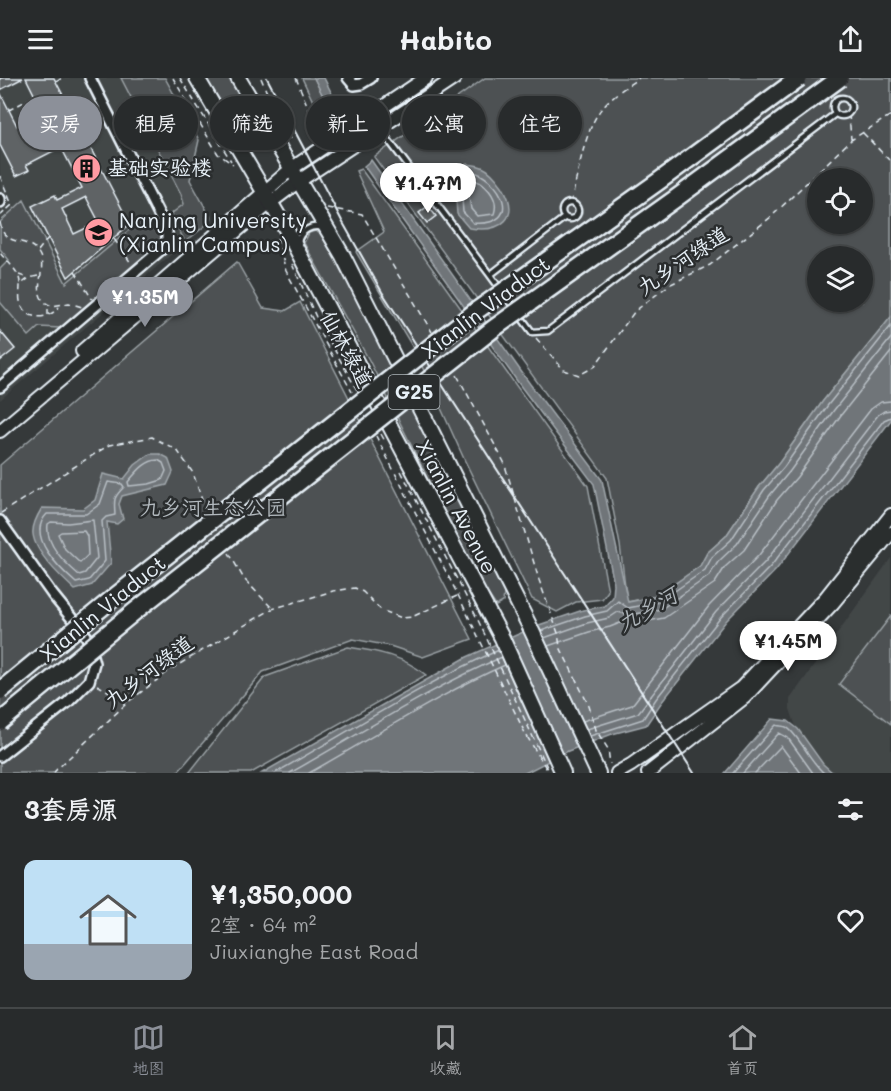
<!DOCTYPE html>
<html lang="zh">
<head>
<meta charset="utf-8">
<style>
  body { margin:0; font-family:Mali,"LXGW WenKai TC",sans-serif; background:#343738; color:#f1f3f6; height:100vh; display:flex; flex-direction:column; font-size:22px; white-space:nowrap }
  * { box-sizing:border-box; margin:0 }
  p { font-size:20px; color:#a5a7a9 }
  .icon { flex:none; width:33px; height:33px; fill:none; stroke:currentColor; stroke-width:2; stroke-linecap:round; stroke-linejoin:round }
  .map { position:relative; height:695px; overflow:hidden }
  .panel { display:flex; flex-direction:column; background:#282b2c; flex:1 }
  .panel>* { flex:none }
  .guide { position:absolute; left:18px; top:18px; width:855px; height:54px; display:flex; gap:12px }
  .controls { position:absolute; left:807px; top:90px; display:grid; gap:12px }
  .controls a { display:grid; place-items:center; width:66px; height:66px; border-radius:50%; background:#282b2c; box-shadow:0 2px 4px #0004,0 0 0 2px #444748; font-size:30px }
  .price { position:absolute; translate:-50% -51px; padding:0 14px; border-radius:21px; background:#fff; color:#222; font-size:20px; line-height:39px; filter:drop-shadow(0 2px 3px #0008) }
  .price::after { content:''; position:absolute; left:50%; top:36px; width:18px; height:14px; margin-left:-9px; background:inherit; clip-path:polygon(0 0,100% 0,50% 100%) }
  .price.current { background:#8c9099; color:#fff }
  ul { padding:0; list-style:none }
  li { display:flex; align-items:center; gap:18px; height:150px; padding:0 24px }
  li+li { border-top:2px solid #444748 }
  li span { display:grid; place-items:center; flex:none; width:168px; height:120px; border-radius:12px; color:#555 }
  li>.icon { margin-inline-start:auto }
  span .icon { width:72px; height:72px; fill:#fffc; stroke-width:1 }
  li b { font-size:26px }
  h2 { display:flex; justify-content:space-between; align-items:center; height:72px; padding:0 24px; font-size:26px }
  .chip { padding:0 21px; border-radius:27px; background:#282b2c; box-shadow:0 2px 4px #0004,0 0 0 2px #444748; font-size:21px; line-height:54px }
  .chip.current { background:#8c9099; color:#fff }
  header { display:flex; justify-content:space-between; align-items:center; height:78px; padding:0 24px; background:#282b2c; font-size:27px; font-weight:800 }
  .dock { display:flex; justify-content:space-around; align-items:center; height:84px; border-top:2px solid #444748; background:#282b2c; font-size:16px; color:#a5a7a9 }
  .dock a { display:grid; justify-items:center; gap:3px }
  .dock .current { color:#8c9099 }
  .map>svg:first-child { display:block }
  .built { fill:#424647 }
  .green { fill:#4d5152; stroke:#9aa1a5; stroke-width:1.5; fill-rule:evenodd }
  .water { fill:#707579; stroke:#a0a7ac; stroke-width:1.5 }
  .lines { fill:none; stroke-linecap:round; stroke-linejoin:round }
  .shore { stroke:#b8bfc5; stroke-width:1.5 }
  .building { fill:#5f6365; stroke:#e8f1f8; stroke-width:1.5; fill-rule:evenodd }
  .lane-casing { stroke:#e8f1f8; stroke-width:9 }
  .street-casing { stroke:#e8f1f8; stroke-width:14 }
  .secondary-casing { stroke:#e8f1f8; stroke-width:16 }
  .primary-casing { stroke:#e8f1f8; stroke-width:18 }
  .path { stroke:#e8f1f8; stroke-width:1.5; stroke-dasharray:6 4.5; stroke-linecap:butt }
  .lane { stroke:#2a2d2e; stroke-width:4.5 }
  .street { stroke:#2a2d2e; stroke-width:9 }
  .secondary { stroke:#2a2d2e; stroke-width:12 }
  .primary { stroke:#2a2d2e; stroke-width:14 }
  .rail { stroke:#e8f1f8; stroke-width:2 }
  .highway-bridge-casing { stroke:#e8f1f8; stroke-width:21; stroke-linecap:butt }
  .highway-bridge { stroke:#2a2d2e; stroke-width:16 }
  .labels { text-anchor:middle; stroke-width:5; stroke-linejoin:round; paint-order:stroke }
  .shield { fill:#2a2d2e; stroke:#afb6bb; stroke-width:1.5 }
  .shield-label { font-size:20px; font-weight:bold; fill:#e8f1f8 }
  .poi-label { font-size:21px; fill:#e8f1f8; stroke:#2a2d2e; text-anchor:start }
  .street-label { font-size:21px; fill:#e8f1f8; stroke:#2a2d2e }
  .park-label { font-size:21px; fill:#b2b9be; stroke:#2a2d2e }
  .water-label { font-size:22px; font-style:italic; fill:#acb3b8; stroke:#2a2d2e }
</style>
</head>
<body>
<header><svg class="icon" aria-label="menu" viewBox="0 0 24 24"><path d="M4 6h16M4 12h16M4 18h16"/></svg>Habito<svg class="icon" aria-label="share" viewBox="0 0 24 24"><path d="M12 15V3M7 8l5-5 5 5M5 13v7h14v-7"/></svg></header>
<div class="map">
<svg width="891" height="695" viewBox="0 0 891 695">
  <rect width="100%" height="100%" fill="#35393a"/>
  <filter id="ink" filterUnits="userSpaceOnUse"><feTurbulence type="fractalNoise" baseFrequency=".0167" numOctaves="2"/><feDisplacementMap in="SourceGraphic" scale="12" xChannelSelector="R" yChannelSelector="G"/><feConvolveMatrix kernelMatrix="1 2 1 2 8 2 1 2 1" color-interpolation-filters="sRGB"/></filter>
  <g filter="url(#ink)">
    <path class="built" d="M0,0H129L206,147L0,322Z
      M891,480V695H833L826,690L800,661L790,631V621Z"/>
    <path class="green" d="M121,0H165L199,62L190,102L211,140L206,147L185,164L171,136L184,126L181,116Z
      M205,0H231L257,41V46L253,52L243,54L239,51Z
      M302,0H314L328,28L318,34Z
      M485,0H891V239L823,323L779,385L759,409L726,458L707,475L700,488L657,518L627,524L620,467L607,400L374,79ZM818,100H862V146H818ZM818,178H862V224H818Z
      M361,91L588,408L608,513L602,521L576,524L557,534L532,521L465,383L415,273L356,174L384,154L356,93Z
      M24,122L66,205L141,142L148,149L160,147L163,157V164L61,250L39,249L29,258L0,224V191L9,182L0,171V144Z
      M315,153L321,156L385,273L504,515L503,524L496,528L476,498L369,282L304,165L309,155Z
      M237,184L263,230L285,233L300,224L472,561L423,579L390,568L353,561L263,594L177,695H0V387Z
      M891,538V646L839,606Z
      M348,569C377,573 403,578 426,597L251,695H189L265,599Z"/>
    <path class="water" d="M314,0H324L336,24L328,28Z
      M371,82L530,306L602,402L628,524L657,518L700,488L707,475L726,458L759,409L779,385L823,323L891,239V342L776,492L726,543L661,625L646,647L612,656L568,673L525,695H262L467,579L539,547L583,532L605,528L613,519L614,506L594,406L522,310L364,88Z
      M468,86C472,87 477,87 482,89C490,92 497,101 502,108C522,140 501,155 469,150L457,136L456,123L448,109L444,97L455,89Z
      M150,376H160L168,380L173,394L167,407L122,418L119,426L123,441L117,446L107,444L111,485L92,507L75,512C62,500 35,475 33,456C32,447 37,438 42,430L83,431L95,422L103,396L124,401L135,387Z
      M772,641L788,643L798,651L823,686L833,695H725Z"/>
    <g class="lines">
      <path class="shore" d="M468,92C502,99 525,149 473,145L463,134L462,121L452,100L457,94Z
        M468,100C484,103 500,119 494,136L477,138L471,131L469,119L461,104L463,101Z
        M158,382L163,385L166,393L162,402L149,406L129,408L128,404C136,395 145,382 158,382Z
        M108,404L122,406L124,409C113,420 114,421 115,437L106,439L102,443L105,483L89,502L76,505C60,491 25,458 47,436H86L100,426Z
        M93,442L97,480L85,495L79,497C64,484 45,466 48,446L51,444L68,445Z
        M84,453L87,458L88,477L80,485L65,471L58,456L61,454Z
        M541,553L585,538L607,533L618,523L628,530L659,524L705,492L712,479L731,462L764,412L784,389L828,327L891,248
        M544,560L587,545L609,540L618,534L629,537L661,531L709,498L718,484L737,466L770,417L790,393L834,332L891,260
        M548,568L589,554L610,549L620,545L632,546L664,540L715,505L725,489L744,472L777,422L797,399L841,337L891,274
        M583,643L632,627L709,528L759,477L871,331L881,324L891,323
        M587,651L638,635L716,534L766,483L878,337L884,333L891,332
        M590,658L643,641L656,621L721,539L771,488L884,342L891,339
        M275,695C349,654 421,606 499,572
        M290,695C360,656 428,611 502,579
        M309,695C374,659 437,617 505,587
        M733,695L776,647C777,648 785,648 786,649C797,654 811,685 824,695
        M743,695L779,655L788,660L813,695
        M755,695L781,668L801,695"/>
    </g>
    <path class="building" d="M0,0H23L0,12Z
      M26,0H54L130,146L68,199L32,128L55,117L57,122L82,110L61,69L26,87L29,92L16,98L0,67V14L17,48L43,34ZM86,119L99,144L74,156L62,131Z
      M428,128L436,138L427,145L419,135Z
      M0,253L15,271L0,283Z"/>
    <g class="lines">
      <defs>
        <path id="lane" d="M833 29a9 9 0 1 1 18 0a9 9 0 1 1-18 0Z
          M381,52L490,197L564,140
          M236,60L244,62L257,57L262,47
          M562 133a8 8 0 1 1 16 0a8 8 0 1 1-16 0Z
          M298,164C300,153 312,146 323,150
          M490,197L532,254L548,253L835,36"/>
        <path id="street" d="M348,0L354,7L361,6L371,0
          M0,121V124
          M0,309L163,170L167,163V153L161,141L90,0
          M0,443L52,516L87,559L94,585L89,603L68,624L0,678"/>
        <path id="secondary" d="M82,273L291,91L426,0
          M0,353L271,124L299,103L455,0
          M617,695L631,687L741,610L826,519L891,437
          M648,695L745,619L833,525L891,455"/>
        <path id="primary" d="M197,0L286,151L502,560L563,695
          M238,0L343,178L529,547L598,695"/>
      </defs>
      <use href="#lane" class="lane-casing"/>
      <use href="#street" class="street-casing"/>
      <use href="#secondary" class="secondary-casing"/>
      <use href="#primary" class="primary-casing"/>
      <path class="path" d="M173,0L218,76L233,86
        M180,0L231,83
        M261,0L269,20L291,61
        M296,0L317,51
        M56,4L62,0
        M9,32L35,18
        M849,36L851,61
        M863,55L891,84
        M0,98L12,127L0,138
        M571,125C577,99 585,50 602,30C611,18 626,9 639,0
        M327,130L362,136L432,254
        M0,144C4,173 29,155 40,178C47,194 28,220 52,228L69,225L82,229
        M277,160L286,193L352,314
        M114,161L131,185
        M38,173L48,160
        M0,175C8,185 20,193 20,206
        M292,186L316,239L357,312
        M75,193L92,221
        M19,197L28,200
        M38,198L29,200L20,207C20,212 19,218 20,223C24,243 48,243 59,229
        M48,237V228
        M536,260L564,292L579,297L594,289L635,233L669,207L710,187L771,139L851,62L891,37
        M457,297L504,384L539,502L558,555L560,569L589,628L596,652L608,671L610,686
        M381,356L386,365
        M376,358L458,517L525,655L549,695
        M401,393L477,540L549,693
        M1,435L109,367L152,359L177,372L193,395L205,431
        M229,475L244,501L272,530
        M97,607L127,624
        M53,695L128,624L173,590L272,531L333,513L355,510L363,514L381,532L402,540L412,539L457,518"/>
      <use href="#lane" class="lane"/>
      <use href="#street" class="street"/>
      <use href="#secondary" class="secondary"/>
      <use href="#primary" class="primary"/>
      <path class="rail" d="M267,0L342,143L382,214L694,695"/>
      <defs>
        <path id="highway-bridge" d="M0,613L117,517L476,233L659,103L799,0
          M0,644L134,534L493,251L675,121L840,0"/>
      </defs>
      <use href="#highway-bridge" class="highway-bridge-casing"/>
      <use href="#highway-bridge" class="highway-bridge"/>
    </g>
  </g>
  <defs>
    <symbol id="building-disc" viewBox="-11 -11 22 22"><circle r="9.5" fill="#ff9aa2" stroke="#2a2d2e"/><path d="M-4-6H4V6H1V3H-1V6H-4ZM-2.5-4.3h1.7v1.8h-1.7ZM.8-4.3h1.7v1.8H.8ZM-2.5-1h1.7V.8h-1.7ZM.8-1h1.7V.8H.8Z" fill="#111"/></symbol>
    <symbol id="university-disc" viewBox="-11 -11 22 22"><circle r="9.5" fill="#ff9aa2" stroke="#2a2d2e"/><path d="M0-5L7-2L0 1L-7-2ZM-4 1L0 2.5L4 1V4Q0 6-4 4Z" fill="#111"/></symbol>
  </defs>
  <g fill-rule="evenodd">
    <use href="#building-disc" x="70" y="74" width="33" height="33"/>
    <use href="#university-disc" x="82" y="138" width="33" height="33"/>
  </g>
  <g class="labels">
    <rect class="shield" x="388.5" y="297" width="51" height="34" rx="4.5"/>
    <g class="shield-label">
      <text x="414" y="321">G25</text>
    </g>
    <g class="poi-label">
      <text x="107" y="97">基础实验楼</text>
      <text x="119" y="150">Nanjing University<tspan x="119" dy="24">(Xianlin Campus)</tspan></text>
    </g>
    <g class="street-label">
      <text transform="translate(683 183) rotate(-34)" y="7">九乡河绿道</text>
      <text transform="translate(486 230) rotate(-37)" y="7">Xianlin Viaduct</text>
      <text transform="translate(346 271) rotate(61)" y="7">仙林绿道</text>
      <text transform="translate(456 429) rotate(62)" y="7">Xianlin Avenue</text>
      <text transform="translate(103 531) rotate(-39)" y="7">Xianlin Viaduct</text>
      <text transform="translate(149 594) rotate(-37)" y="7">九乡河绿道</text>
    </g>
    <g class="park-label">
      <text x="213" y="437">九乡河生态公园</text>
    </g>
    <g class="water-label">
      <text transform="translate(647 531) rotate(-30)" y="8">九乡河</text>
    </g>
  </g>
</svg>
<div class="controls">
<a><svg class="icon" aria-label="locate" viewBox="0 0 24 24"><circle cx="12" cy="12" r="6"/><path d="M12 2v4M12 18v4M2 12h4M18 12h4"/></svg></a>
<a><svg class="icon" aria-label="layers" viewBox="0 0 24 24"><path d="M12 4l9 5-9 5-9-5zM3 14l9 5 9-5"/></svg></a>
</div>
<b class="price" style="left:428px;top:136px">¥1.47M</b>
<b class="price current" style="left:145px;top:250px">¥1.35M</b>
<b class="price" style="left:788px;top:594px">¥1.45M</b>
<div class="guide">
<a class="chip current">买房</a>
<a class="chip">租房</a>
<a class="chip">筛选</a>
<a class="chip">新上</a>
<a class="chip">公寓</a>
<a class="chip">住宅</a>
</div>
</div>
<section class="panel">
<h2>3套房源<svg class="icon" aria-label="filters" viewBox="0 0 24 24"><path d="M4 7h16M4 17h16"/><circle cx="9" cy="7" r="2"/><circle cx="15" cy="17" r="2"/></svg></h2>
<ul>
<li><span style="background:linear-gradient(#bfe0f5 70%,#9aa5b1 0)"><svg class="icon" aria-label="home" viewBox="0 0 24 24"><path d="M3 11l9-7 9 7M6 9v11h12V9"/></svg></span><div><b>¥1,350,000</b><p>2室 · 64 m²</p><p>Jiuxianghe East Road</p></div><svg class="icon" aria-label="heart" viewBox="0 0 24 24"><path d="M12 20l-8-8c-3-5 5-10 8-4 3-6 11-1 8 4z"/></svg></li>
</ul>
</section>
<nav class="dock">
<a class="current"><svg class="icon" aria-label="map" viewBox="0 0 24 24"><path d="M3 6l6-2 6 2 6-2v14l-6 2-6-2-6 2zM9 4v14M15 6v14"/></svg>地图</a>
<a><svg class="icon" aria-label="saved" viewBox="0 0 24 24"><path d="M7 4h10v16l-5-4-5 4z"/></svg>收藏</a>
<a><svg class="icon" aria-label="home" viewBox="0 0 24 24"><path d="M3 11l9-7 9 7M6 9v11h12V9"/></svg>首页</a>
</nav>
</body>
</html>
